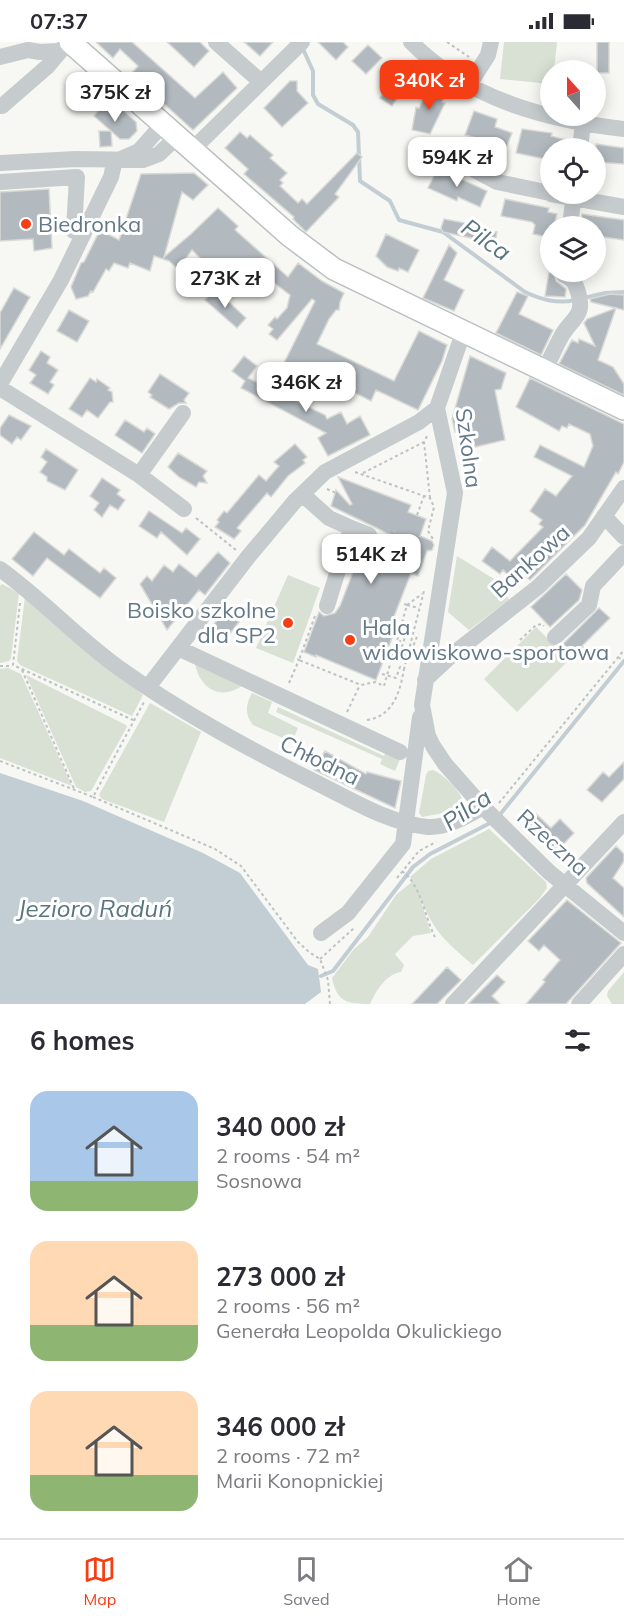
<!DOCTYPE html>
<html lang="en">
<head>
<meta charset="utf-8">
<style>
  body { margin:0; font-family:Mulish,sans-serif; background:#f7f7f7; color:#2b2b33; height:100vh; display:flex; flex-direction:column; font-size:22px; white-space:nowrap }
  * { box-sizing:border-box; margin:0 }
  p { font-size:20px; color:#7c7c81 }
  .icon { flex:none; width:33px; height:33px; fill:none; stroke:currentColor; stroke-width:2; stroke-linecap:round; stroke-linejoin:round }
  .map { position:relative; height:962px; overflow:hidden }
  .panel { display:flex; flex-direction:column; background:#fff; flex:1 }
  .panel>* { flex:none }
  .needle { width:39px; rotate:339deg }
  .buttons { position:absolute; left:540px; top:18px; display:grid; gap:12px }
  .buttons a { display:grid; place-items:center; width:66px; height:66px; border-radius:50%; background:#fff; box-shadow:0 3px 15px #0003; font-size:30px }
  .price { position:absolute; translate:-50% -51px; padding:0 14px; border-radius:12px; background:#fff; color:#222; font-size:20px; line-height:39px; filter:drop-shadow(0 2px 3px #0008) }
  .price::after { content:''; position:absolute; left:50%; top:36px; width:18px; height:14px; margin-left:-9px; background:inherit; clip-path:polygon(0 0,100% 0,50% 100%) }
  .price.current { background:#f63e15; color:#fff }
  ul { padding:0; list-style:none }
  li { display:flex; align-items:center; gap:18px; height:150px; padding:0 30px }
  li span { display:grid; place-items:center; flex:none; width:168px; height:120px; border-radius:18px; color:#555 }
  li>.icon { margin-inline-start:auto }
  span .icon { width:72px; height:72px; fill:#fffc; stroke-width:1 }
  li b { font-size:26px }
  h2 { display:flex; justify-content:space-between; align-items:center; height:72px; padding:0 30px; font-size:26px }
  .status { display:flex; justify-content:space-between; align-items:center; height:42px; padding:0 30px; background:#fff; direction:ltr }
  .status svg { height:16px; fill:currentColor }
  .menu { display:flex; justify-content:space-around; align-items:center; height:84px; border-top:2px solid #e1e1e2; background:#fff; font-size:16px; color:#7c7c81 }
  .menu a { display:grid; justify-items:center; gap:3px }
  .menu .current { color:#f63e15 }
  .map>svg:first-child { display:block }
  .green { fill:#d9e0d4 }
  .water { fill:#c2ced3 }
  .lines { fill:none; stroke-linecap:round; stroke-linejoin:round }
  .stream { stroke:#c2ced3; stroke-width:4 }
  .building { fill:#b2babf; stroke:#d9d9d6; stroke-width:1.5 }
  .major-casing { stroke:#b9bec1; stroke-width:24 }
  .path { stroke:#bfc2c4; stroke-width:2; stroke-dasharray:3 3; stroke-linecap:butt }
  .minor { stroke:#c6cbce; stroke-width:16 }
  .major { stroke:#fff; stroke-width:21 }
  .poi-dot { fill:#f63e15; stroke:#fff; stroke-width:2 }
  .labels { text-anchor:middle; stroke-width:6; stroke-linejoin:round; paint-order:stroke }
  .poi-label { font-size:22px; fill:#637988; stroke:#fff; text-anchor:start }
  .street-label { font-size:22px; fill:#637988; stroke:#fff }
  .water-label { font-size:24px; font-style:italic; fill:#5a767d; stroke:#fff }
</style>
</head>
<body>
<div class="status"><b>07:37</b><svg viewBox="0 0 49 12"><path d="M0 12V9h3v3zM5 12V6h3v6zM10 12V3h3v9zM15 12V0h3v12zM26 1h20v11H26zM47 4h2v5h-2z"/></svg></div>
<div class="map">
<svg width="624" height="962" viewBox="0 0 624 962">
  <rect width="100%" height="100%" fill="#f7f7f3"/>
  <path class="green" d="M504,0H557L554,28H550V42L500,37Z
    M457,514L502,542L509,558L469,588L448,570Z
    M288,533L320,546L293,621L256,606Z
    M2,542L19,551L11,616L9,619L0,621V544Z
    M25,555L143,653L132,674L20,623L17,619Z
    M536,585L569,618L517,670L484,637Z
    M195,621L400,717L395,729L380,722L382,717L276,670L278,665L384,714L386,710L242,644C220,659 199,646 195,621Z
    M8,626L21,632L72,744L0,716V627Z
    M26,633L126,683L127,685L91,749L85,750L76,745Z
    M252,651L272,660L268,671L298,686L292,700L253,683C244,672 246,662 252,651Z
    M150,661L201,690L164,780L102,757L99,753Z
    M433,728C444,733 461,749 463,760L454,769L422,775L419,771L426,733L428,729Z
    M489,787L546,840L547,846L539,857L473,923C444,898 436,892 420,856L431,891L413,894L395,912L404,923L401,930C386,932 376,949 370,962C347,962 337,960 332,936L354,907L368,895L396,853L413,839L410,835L431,817Z
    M624,930V962H612L607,954L608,949Z"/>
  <path class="water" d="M0,731L83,759L203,811L240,831L308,923L318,927L321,950L305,962H0Z"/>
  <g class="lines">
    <path class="stream" d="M303,7L313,29V53L318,62L353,83L358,90L360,139L390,159L399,178L443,190L525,250C542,258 557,262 576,258
      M584,256L605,251L624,250
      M498,775L624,619
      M321,934L333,929L413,825L430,812L492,780"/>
  </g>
  <path class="building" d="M96,0H132L195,56L223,30L237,46L193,88L131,32L138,24L120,7L113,16Z
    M167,0H200L209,9L194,25Z
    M244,0H273L260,14Z
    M318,0H343L348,5L336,18Z
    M597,0H609V31H597Z
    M368,3L382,16L366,32L352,19Z
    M401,26L412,34L392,64L380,56Z
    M290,39H297V49L308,61L282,85L264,66Z
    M430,45L446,50L442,60L445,61L430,92L412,88L416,65L419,66Z
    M109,56L136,80L137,89L129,97H120L111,89L112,104L100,105L99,89H111L94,74Z
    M474,69L497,77L495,85L512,91L507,104L465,93Z
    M522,87L552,91L551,94L570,99V106H550V118L516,111Z
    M240,90L247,96L250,93L273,113L270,116L287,131L280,138L283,141L280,144L298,161L302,157L307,162L357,111L362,115L335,152L339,155L306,190L293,177L294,175L244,132L248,127L225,106Z
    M596,102L624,106V122L596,120Z
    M438,126L487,149L480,165L458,155L457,159L428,146Z
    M194,131L208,143L193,158L182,150L164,215L191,192L218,166L238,184L235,188L288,235L298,221L322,239L344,251L340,260L339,268H336L329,277L317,302L394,339L419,289L447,303L442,319L418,368L376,348L371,359L296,321L293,326L284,321L315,259L312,257L277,298L269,292L273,287L268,283L275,275L277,277L287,266L290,253L273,240L264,249L242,231L229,245L192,208L178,227L169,219L154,214L150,229L130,221L128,226L114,221L109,229L106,227L93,250L91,249L88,254L76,257L71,245L81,221L84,220L100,188L119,198L141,132Z
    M49,147L52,206L34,209L33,197L0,199V150Z
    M505,157L549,166L548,170L557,172L554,184H550L548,195L533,192L535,183L532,180L501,174Z
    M582,172L624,178V198L596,194V184H581Z
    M444,177L465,181L464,185L497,190L495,201L443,190L441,186Z
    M386,192L419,208L408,230L399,226L398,229L387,225L376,214Z
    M449,203L457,211L444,238L464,248L454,269L423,256Z
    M549,230H554L556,239L566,247L565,255L545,254Z
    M14,246L30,255L0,307V271Z
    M215,247L246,276L237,286L205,258Z
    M517,250L528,254L519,272L553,288L541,313L496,291Z
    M610,252L624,253V268L591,260L590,257Z
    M616,266L598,318L613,325L624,342V353L559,322L572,298L578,301L579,297L595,304L584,281L587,277Z
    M69,268L89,279L77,300L57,289Z
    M41,309L50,315L47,321L58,328L50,340L54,343L48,352L30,341L36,333L29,328Z
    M244,314L257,324L248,336L325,373L327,377L341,370L347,382L360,374L370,393L328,414L318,396L326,391L241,346L245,339L232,329Z
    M470,314L506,331L501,347L495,348L505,398L475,405L470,386L455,390L452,377Z
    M160,332L189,351L184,358L186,361H179L169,367L150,355L152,353L148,350Z
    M90,336L96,340L97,337L110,346L108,348L112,350L113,360H110L98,376L87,368L82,375L69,367Z
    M530,336L624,382V420L618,432L616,430L585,483L530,538L520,529L512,537L503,528L500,532L482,519L492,505L510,519L543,485L539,482L542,478L530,469L545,447L556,454L572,434L534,415L540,403L584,425L593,404L590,392L569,382L567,386L562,384L559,389L516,365Z
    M9,373L31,384L21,398L17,395L12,402L0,393V386Z
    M125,378L144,390L147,386L155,392L142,411L115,393Z
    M295,402L307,415L303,418L305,421L288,434L271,455L267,451L237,486L241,489L234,497L215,485L219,480L217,478L224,469L227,471L259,433L266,439L279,424L274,420Z
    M46,407L78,428L65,448L47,439V435L40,430L47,420L41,415Z
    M178,411L207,429L203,434L207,441L199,440L196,445L179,435L168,425Z
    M338,435L411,463L408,470L426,477L420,494L432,499L434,503L432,508L427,509L418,534L411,531L390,585L395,588L376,638L316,613V615L304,610L319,570L324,574L335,571L340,564L355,525L367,529L369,525L382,531L395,495L331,464L336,448L350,463L352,462Z
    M102,436L120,448L117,452L125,458L118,468L110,463L102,475L94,468L99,461L90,454Z
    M149,469L182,491L186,486L200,497L187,513L161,490L157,496L139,484Z
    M34,490L64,513L69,507L100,531L104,526L116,536L100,556L47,516L33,534L12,517Z
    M218,510L230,521L205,553L199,548L167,588L140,542L147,534L152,539L164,523L173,530L179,522L196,535Z
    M566,532L582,548L579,558L550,585L531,565Z
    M599,566L610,576L582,604L585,607L576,615L563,602Z
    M224,569L239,580L226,597L211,586Z
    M325,709L366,732L367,730L401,739L395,766L314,728Z
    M624,720V737L602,760L587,748L603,730L609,735Z
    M534,770L551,786L560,777L574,791L555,811L526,778Z
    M616,804L624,812V819L613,836L624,846V875L587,841L586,836Z
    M567,858L621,901L566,962H526L545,940L543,938L560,918L544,903L539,909L528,899Z
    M447,925L461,938L437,962H412Z
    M497,933L505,940L492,954L500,962H468Z"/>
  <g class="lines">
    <defs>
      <path id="major" d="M70,0L290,194L334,227L624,367"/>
    </defs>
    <use href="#major" class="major-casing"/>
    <path class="path" d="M447,0L469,15
      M427,394L424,400L430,456
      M355,430L430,456L434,465L428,489L433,497
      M363,431L424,400
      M327,447L336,451
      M417,473L424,454
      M196,476L236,508
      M383,498L385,499L389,488L397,490
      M358,518L372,523
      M371,526L378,511L375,506
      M20,561L13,623L133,678
      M407,563L422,552
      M407,563L419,566
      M315,574L299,618L361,643L375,640L384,644L407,563L402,561
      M520,598L536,583L542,582L544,584
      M395,612L402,594L405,595L400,611L407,614
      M618,615L624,619
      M407,620L418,592
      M0,624H12
      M22,628L75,749
      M382,632L396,636L400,625L404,627L424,549
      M289,641L299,618L295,616
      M347,670L360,643
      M367,678C394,674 400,649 404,627
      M0,719L93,755L144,660
      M93,755L215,807L241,824L298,900L309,910L320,917L328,938L330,962
      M499,761L624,608
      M402,829C422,844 424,874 435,895
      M397,836L419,809L436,800
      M320,917L354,886"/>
    <path class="minor" d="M216,0L261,40
      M411,0C467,57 547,78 624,87
      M0,15L28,8L40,10L59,9
      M469,43L488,13L491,0
      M2,64L48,24L68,0
      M580,106L583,82
      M192,108L302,0
      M439,109L497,140L550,151
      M123,116L139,109L163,82
      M0,121L76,117L143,118L159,112L177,95
      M0,140L77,135L74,189L83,193
      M551,152L624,165
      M570,184L574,152
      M463,291L437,366L455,451L422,663L428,694L433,704L445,722L483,765L549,830L624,891
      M544,329C550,318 555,306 561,295C571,276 586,275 578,250C575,240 573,237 564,233V230
      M0,342L61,238L111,135L115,118
      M0,346L139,433L184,467
      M139,433L183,371
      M302,452L329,476L351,486L327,564
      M604,474L624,495
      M351,486L369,493
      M0,527C42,557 77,596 119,626C182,671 249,707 319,742C353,759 389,781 428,785C447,786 467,774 483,765
      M555,595L589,563L593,544L624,511
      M178,606L400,710
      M425,638L453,612L538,545L589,496L624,446
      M148,645L248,515L295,459L325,430L419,380L437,366
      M321,891L348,871L403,802L420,675
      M453,962L624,780
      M579,962L624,912"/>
    <use href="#major" class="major"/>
  </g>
  <g class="poi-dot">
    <circle cx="26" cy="182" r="6"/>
    <circle cx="288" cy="581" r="6"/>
    <circle cx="350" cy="598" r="6"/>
  </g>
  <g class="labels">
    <g class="poi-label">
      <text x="38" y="190">Biedronka</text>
      <text x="276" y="576" text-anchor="end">Boisko szkolne<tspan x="276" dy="25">dla SP2</tspan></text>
      <text x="362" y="593">Hala<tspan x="362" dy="25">widowiskowo-sportowa</tspan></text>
    </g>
    <g class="street-label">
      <text transform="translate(469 406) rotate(82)" y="8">Szkolna</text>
      <text transform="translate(530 519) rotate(-42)" y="8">Bankowa</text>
      <text transform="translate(320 718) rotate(26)" y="8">Chłodna</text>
      <text transform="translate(553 800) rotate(42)" y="8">Rzeczna</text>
    </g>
    <g class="water-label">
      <text transform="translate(486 198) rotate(35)" y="8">Pilca</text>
      <text transform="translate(467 768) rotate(-35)" y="8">Pilca</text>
      <text x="95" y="875">Jezioro Raduń</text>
    </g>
  </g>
</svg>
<div class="buttons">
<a><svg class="needle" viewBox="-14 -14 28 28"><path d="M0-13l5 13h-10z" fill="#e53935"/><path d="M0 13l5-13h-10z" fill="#7c7c81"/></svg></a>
<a><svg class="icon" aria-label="locate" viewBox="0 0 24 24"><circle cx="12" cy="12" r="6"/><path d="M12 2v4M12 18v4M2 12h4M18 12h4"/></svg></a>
<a><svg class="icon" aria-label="layers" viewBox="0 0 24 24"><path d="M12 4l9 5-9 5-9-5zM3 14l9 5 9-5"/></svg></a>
</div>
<b class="price current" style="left:429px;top:69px">340K zł</b>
<b class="price" style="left:115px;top:81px">375K zł</b>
<b class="price" style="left:457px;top:146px">594K zł</b>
<b class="price" style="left:225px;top:267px">273K zł</b>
<b class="price" style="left:306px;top:371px">346K zł</b>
<b class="price" style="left:371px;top:543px">514K zł</b>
</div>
<section class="panel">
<h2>6 homes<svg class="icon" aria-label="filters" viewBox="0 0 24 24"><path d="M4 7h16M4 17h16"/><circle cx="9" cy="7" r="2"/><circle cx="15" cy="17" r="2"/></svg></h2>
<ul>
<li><span style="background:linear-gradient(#a9c7e8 75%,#8fb573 0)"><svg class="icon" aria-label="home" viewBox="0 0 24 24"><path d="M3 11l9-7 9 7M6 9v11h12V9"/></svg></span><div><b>340 000 zł</b><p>2 rooms · 54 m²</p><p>Sosnowa</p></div></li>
<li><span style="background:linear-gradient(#ffd9b3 70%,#8fb573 0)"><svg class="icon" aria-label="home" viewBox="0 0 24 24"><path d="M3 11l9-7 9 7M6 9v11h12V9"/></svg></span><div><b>273 000 zł</b><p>2 rooms · 56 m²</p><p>Generała Leopolda Okulickiego</p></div></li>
<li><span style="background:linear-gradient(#ffd9b3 70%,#8fb573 0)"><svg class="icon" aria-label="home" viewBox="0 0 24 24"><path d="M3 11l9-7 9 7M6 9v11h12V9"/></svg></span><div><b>346 000 zł</b><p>2 rooms · 72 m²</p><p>Marii Konopnickiej</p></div></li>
</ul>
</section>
<nav class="menu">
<a class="current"><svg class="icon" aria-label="map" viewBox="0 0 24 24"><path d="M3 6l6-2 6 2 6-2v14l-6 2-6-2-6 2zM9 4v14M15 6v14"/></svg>Map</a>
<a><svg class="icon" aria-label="saved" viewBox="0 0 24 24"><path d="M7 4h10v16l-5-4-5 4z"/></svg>Saved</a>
<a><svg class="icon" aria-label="home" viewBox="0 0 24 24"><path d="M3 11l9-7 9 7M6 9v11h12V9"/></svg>Home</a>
</nav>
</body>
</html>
